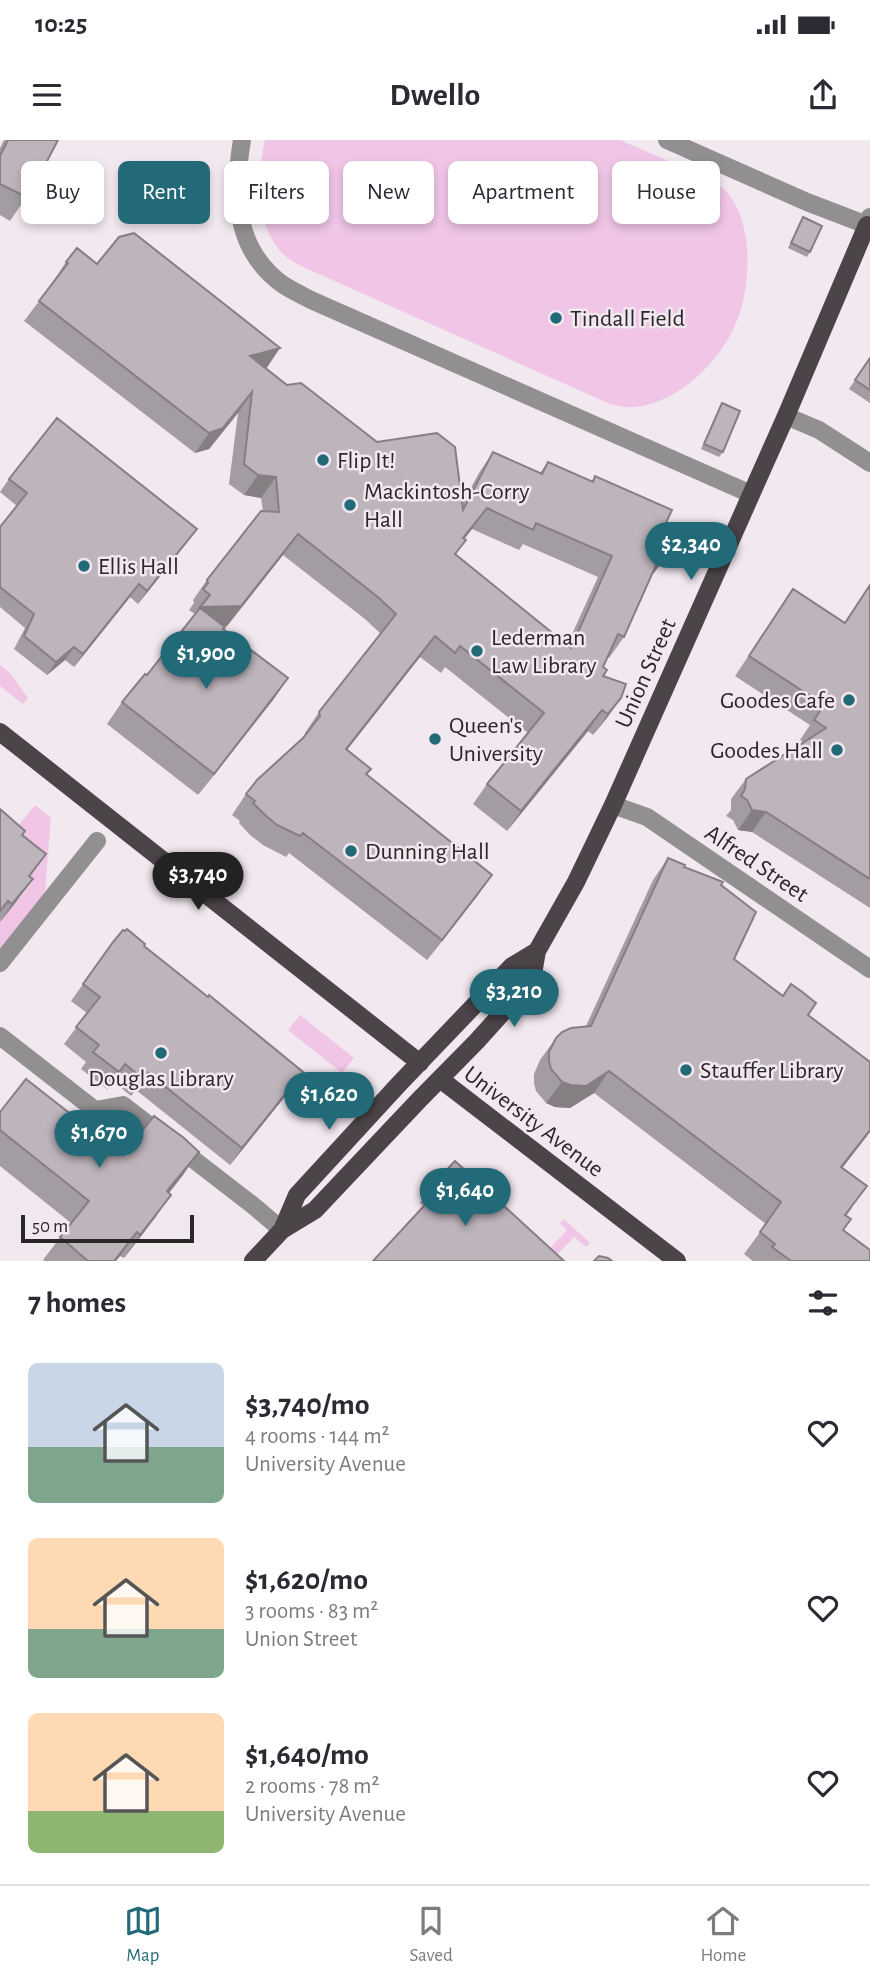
<!DOCTYPE html>
<html lang="en">
<head>
<meta charset="utf-8">
<style>
  body { margin:0; font-family:"Alegreya Sans",sans-serif; background:#f2f2f3; color:#2b2b33; height:100vh; display:flex; flex-direction:column; font-size:26px; white-space:nowrap }
  * { box-sizing:border-box; margin:0 }
  p { font-size:23px; color:#7c7c81 }
  .icon { flex:none; width:38px; height:38px; fill:none; stroke:currentColor; stroke-width:2; stroke-linecap:round; stroke-linejoin:round }
  .map { position:relative; height:1121px; overflow:hidden }
  .sheet { display:flex; flex-direction:column; background:#fff; flex:1 }
  .sheet>* { flex:none }
  .hud { position:absolute; left:21px; top:21px; width:830px; height:63px; display:flex; gap:14px }
  .scale { position:absolute; left:21px; bottom:18px; width:173px; box-sizing:border-box; padding-left:7px; border:4px solid #2a2729; border-top:0; font-size:19px; line-height:24px; white-space:nowrap; color:#2a2729; -webkit-text-stroke:5px #f2e8ef; paint-order:stroke }
  .price { position:absolute; translate:-50% -60px; padding:0 16px; border-radius:24px; background:#236a79; color:#fff; font-size:23px; line-height:46px; filter:drop-shadow(0 2px 4px #0008) }
  .price::after { content:''; position:absolute; left:50%; top:42px; width:21px; height:16px; margin-left:-10px; background:inherit; clip-path:polygon(0 0,100% 0,50% 100%) }
  .price.current { background:#222; color:#fff }
  ul { padding:0; list-style:none }
  li { display:flex; align-items:center; gap:21px; height:175px; padding:0 28px }
  li span { display:grid; place-items:center; flex:none; width:196px; height:140px; border-radius:10px; color:#555 }
  li>.icon { margin-inline-start:auto }
  span .icon { width:84px; height:84px; fill:#fffc; stroke-width:1 }
  li b { font-size:30px }
  h2 { display:flex; justify-content:space-between; align-items:center; height:84px; padding:0 28px; font-size:30px }
  .pill { padding:0 24px; border-radius:10px; background:#fff; box-shadow:0 4px 10px #0003; font-size:24px; line-height:63px }
  .pill.current { background:#236a79; color:#fff }
  .status { display:flex; justify-content:space-between; align-items:center; height:49px; padding:0 35px; background:#fff; direction:ltr }
  .status svg { height:19px; fill:currentColor }
  header { display:flex; justify-content:space-between; align-items:center; height:91px; padding:0 28px; background:#fff; font-size:32px; font-weight:700 }
  .menu { display:flex; justify-content:space-around; align-items:center; height:98px; border-top:2px solid #e1e1e2; background:#fff; font-size:19px; color:#7c7c81 }
  .menu a { display:grid; justify-items:center; gap:4px }
  .menu .current { color:#236a79 }
  .map>svg:first-child { display:block }
  .green { fill:#f0c5e6 }
  .lines { fill:none; stroke-linecap:round; stroke-linejoin:round }
  .minor { stroke:#928f91; stroke-width:18 }
  .major { stroke:#4b4449; stroke-width:18 }
  .wall { fill:#a39ca2; fill-rule:evenodd }
  .shaded-wall { fill:#857f84 }
  .building { fill:#beb5bc; stroke:#857f84; stroke-width:2; fill-rule:evenodd }
  .poi-dot { fill:#236a79; stroke:#f2e8ef; stroke-width:2.5 }
  .labels { text-anchor:middle; stroke-width:5; stroke-linejoin:round; paint-order:stroke }
  .poi-label { font-size:24px; fill:#2a2729; stroke:#f2e8ef; text-anchor:start }
  .street-label { font-size:24px; fill:#2a2729; stroke:#f2e8ef }
</style>
</head>
<body>
<div class="status"><b>10:25</b><svg viewBox="0 0 49 12"><path d="M0 12V9h3v3zM5 12V6h3v6zM10 12V3h3v9zM15 12V0h3v12zM26 1h20v11H26zM47 4h2v5h-2z"/></svg></div>
<header><svg class="icon" aria-label="menu" viewBox="0 0 24 24"><path d="M4 6h16M4 12h16M4 18h16"/></svg>Dwello<svg class="icon" aria-label="share" viewBox="0 0 24 24"><path d="M12 15V3M7 8l5-5 5 5M5 13v7h14v-7"/></svg></header>
<div class="map">
<svg width="870" height="1121" viewBox="0 0 870 1121">
  <rect width="100%" height="100%" fill="#f2e8ef"/>
  <path class="green" d="M265,0H620L710,39C717,44 725,49 730,56C754,88 751,150 735,185C719,223 678,262 636,267C627,268 618,266 610,264L303,127C297,124 290,120 284,115C255,86 257,37 265,0Z
    M0,525L10,533L28,558L23,564L0,546Z
    M35,665L51,678L45,752L0,810V782L34,740L6,718L10,696Z
    M300,875L354,918L342,933L288,890Z
    M564,1079L590,1103L586,1107L574,1097L558,1114L560,1121L541,1118L567,1090L560,1083Z"/>
  <g class="lines">
    <path class="minor" d="M242,0C233,53 234,109 282,144C291,150 301,155 311,160L751,354
      M667,0L807,62L867,85L870,77
      M786,276L819,290L870,323
      M613,665L647,677L870,829
      M0,823L97,701
      M0,896L95,970L123,965L255,1067L282,1090"/>
    <path class="major" d="M0,592L420,923
      M440,939L677,1121
      M282,1090L297,1055L399,944L512,826L537,811
      M253,1121L282,1090L315,1070L419,960L477,901L532,840L537,811L576,742L613,665L786,276L867,85"/>
  </g>
  <path class="wall" d="M4,0H58L34,46L10,81L0,75V8Z
    M803,77L810,112L807,117L788,108Z
    M66,122L97,124L266,228L287,245L377,302L462,364L479,333L493,312L540,333L548,322L592,341L595,336L661,393L668,413L654,433L652,434L624,497L609,518L608,517L603,527V536L621,558L593,595L588,591L507,691L473,664L487,644L528,593L445,527L441,533L420,517L347,610L367,634L478,755L427,820L289,713L286,717L263,705L250,695L239,683L240,681L232,675L246,654L303,598L305,595V593L319,572L381,494L365,479L283,415L227,486H224L223,489L288,538L273,560L198,655L107,584L122,562L147,535L195,474L189,470L194,463L193,460L207,440L263,371L261,358L244,355L229,344L238,273L209,309L195,313L24,181L53,143H52ZM472,389L519,410L523,404L598,437L567,505L456,415L464,399Z
    M870,218V263L849,249Z
    M722,263L723,312L719,317L701,309L719,268Z
    M9,339L197,389L138,464L130,457L74,527L65,520L47,535L14,509L25,488L0,467V387L17,366L0,352Z
    M870,444V768L752,692L738,690L733,680L726,676L731,670V659L746,639L803,602L800,600L810,585L735,536L793,449L845,483Z
    M0,669L22,695L46,714L30,737L16,762L0,782Z
    M668,718L684,727L721,745L734,819L808,875L870,992L842,1028L852,1068L846,1076L843,1090L870,1121H753L744,1114L766,1084L594,953L570,968L555,967L546,963L536,951L534,943V934L540,920L556,898L586,886L653,740Z
    M113,802L144,806L291,949L230,1025L136,950L131,956L113,941L107,949L81,929L86,922L64,904L87,873L71,861Z
    M0,972L123,1015L183,1035L169,1053L145,1091L124,1118L120,1116L116,1121H45L43,1120L71,1083L0,1026Z
    M430,1048L564,1121L424,1066L420,1063Z"/>
  <path class="shaded-wall" d="M280,208L266,229L250,216Z
    M252,252L238,273L209,309L195,313L209,293Z
    M258,335L276,337L261,358L244,355Z
    M487,368L472,389L449,419L463,398Z
    M197,389L187,402L138,464L147,451Z
    M298,394L283,415L227,486L186,487L200,467Z
    M668,413L654,433L645,437L660,416Z
    M139,444L130,457L74,527L83,514Z
    M435,496L420,517L331,630L346,609Z
    M74,507L65,520L47,535L56,522Z
    M288,538L273,560L198,655L214,634Z
    M621,558L607,578L593,595L608,574Z
    M602,570L588,591L507,691L521,671Z
    M752,670L766,672L752,692L738,690Z
    M492,735L478,755L427,820L442,800Z
    M33,739L16,762L0,782L12,764Z
    M609,931L594,953L570,968L555,967L546,963L562,942Z
    M303,932L291,949L230,1025L242,1008Z
    M870,990V992L826,1049L841,1027Z
    M199,1012L183,1035L151,1075L167,1051Z
    M171,1055L155,1078L124,1118L140,1095Z
    M137,1092L120,1116L116,1121H114Z"/>
  <path class="building" d="M8,0H58L34,46H32L26,57L0,44V16Z
    M803,77L822,86L810,112L791,103Z
    M134,93L280,208L250,216L287,245L301,243L377,302L437,293L455,307L463,370L493,312L542,334L548,322L593,342L595,336L672,370L661,393L668,413L660,416L624,497L618,494L603,527L607,530L603,536L626,544L621,558L608,574L602,570L521,671L487,644L544,573L460,506L455,513L435,496L346,609L371,629L366,634L492,735L442,800L303,693L300,696L277,685L265,675L253,663L255,661L246,654L257,640L303,598L320,576L319,572L396,474L379,458L298,394L241,466L200,467L210,455L203,449L208,443L207,440L261,371L279,372L276,337L258,335L244,324L252,252L223,288L209,293L39,161L68,123L66,122L77,108L97,124L119,97ZM487,368L533,390L536,383L612,416L571,508L455,414L466,400L463,398Z
    M870,218V250L855,240Z
    M722,263L740,271L723,312L704,304Z
    M57,278L197,389L147,451L139,444L83,514L74,507L56,522L24,496L34,474L0,447V387L27,353L9,339Z
    M870,445V739L766,672L752,670L747,660L741,656L745,649L746,639L826,588L814,580L824,565L749,516L793,449L845,483Z
    M200,468L225,487L223,489L288,538L214,634L122,562L145,534L147,535Z
    M0,669L25,691L22,695L46,714L29,736L33,739L12,764L8,761L0,771Z
    M668,718L685,725L684,727L723,742L721,745L756,772L734,819L783,856L791,844L801,851L816,863L808,875L870,922V990L841,1027L867,1046L845,1075L851,1079L843,1090L870,1110V1121H791L772,1107L775,1104L760,1092L781,1062L609,931L586,946L571,945L562,942L551,929L549,921V912L556,898L562,892L571,888L591,886Z
    M127,789L145,804L144,806L208,857L209,855L303,932L242,1008L148,933L143,939L125,924L119,932L93,912L99,905L76,887L100,857L83,844L113,802L123,790L125,791Z
    M26,939L123,1015L154,976L184,998L199,1012L167,1051L171,1055L161,1068L140,1095L137,1092L114,1121H88L60,1097L89,1061L0,990V972Z
    M455,1021L564,1121H373L436,1053L430,1048Z
    M599,1116L608,1118L612,1121H594Z"/>
  <g class="poi-dot">
    <circle cx="556" cy="178" r="7"/>
    <circle cx="323" cy="320" r="7"/>
    <circle cx="350" cy="365" r="7"/>
    <circle cx="84" cy="426" r="7"/>
    <circle cx="477" cy="511" r="7"/>
    <circle cx="849" cy="560" r="7"/>
    <circle cx="435" cy="599" r="7"/>
    <circle cx="837" cy="610" r="7"/>
    <circle cx="351" cy="711" r="7"/>
    <circle cx="161" cy="913" r="7"/>
    <circle cx="686" cy="930" r="7"/>
  </g>
  <g class="labels">
    <g class="poi-label">
      <text x="570" y="186">Tindall Field</text>
      <text x="337" y="328">Flip It!</text>
      <text x="364" y="359">Mackintosh-Corry<tspan x="364" dy="28">Hall</tspan></text>
      <text x="98" y="434">Ellis Hall</text>
      <text x="491" y="505">Lederman<tspan x="491" dy="28">Law Library</tspan></text>
      <text x="835" y="568" text-anchor="end">Goodes Cafe</text>
      <text x="449" y="593">Queen's<tspan x="449" dy="28">University</tspan></text>
      <text x="823" y="618" text-anchor="end">Goodes Hall</text>
      <text x="365" y="719">Dunning Hall</text>
      <text x="700" y="938">Stauffer Library</text>
      <text x="161" y="946" text-anchor="middle">Douglas Library</text>
    </g>
    <g class="street-label">
      <text transform="translate(645 533) rotate(-66)" y="8">Union Street</text>
      <text transform="translate(757 723) rotate(34)" y="8">Alfred Street</text>
      <text transform="translate(534 981) rotate(37)" y="8">University Avenue</text>
    </g>
  </g>
</svg>
<div class="scale">50 m</div>
<b class="price" style="left:691px;top:442px">$2,340</b>
<b class="price" style="left:206px;top:551px">$1,900</b>
<b class="price current" style="left:198px;top:772px">$3,740</b>
<b class="price" style="left:514px;top:889px">$3,210</b>
<b class="price" style="left:329px;top:992px">$1,620</b>
<b class="price" style="left:99px;top:1030px">$1,670</b>
<b class="price" style="left:465px;top:1088px">$1,640</b>
<div class="hud">
<a class="pill">Buy</a>
<a class="pill current">Rent</a>
<a class="pill">Filters</a>
<a class="pill">New</a>
<a class="pill">Apartment</a>
<a class="pill">House</a>
</div>
</div>
<section class="sheet">
<h2>7 homes<svg class="icon" aria-label="filters" viewBox="0 0 24 24"><path d="M4 7h16M4 17h16"/><circle cx="9" cy="7" r="2"/><circle cx="15" cy="17" r="2"/></svg></h2>
<ul>
<li><span style="background:linear-gradient(#c9d6e8 60%,#7fa58c 0)"><svg class="icon" aria-label="home" viewBox="0 0 24 24"><path d="M3 11l9-7 9 7M6 9v11h12V9"/></svg></span><div><b>$3,740/mo</b><p>4 rooms · 144 m²</p><p>University Avenue</p></div><svg class="icon" aria-label="heart" viewBox="0 0 24 24"><path d="M12 20l-8-8c-3-5 5-10 8-4 3-6 11-1 8 4z"/></svg></li>
<li><span style="background:linear-gradient(#ffd9b3 65%,#7fa58c 0)"><svg class="icon" aria-label="home" viewBox="0 0 24 24"><path d="M3 11l9-7 9 7M6 9v11h12V9"/></svg></span><div><b>$1,620/mo</b><p>3 rooms · 83 m²</p><p>Union Street</p></div><svg class="icon" aria-label="heart" viewBox="0 0 24 24"><path d="M12 20l-8-8c-3-5 5-10 8-4 3-6 11-1 8 4z"/></svg></li>
<li><span style="background:linear-gradient(#ffd9b3 70%,#8fb573 0)"><svg class="icon" aria-label="home" viewBox="0 0 24 24"><path d="M3 11l9-7 9 7M6 9v11h12V9"/></svg></span><div><b>$1,640/mo</b><p>2 rooms · 78 m²</p><p>University Avenue</p></div><svg class="icon" aria-label="heart" viewBox="0 0 24 24"><path d="M12 20l-8-8c-3-5 5-10 8-4 3-6 11-1 8 4z"/></svg></li>
</ul>
</section>
<nav class="menu">
<a class="current"><svg class="icon" aria-label="map" viewBox="0 0 24 24"><path d="M3 6l6-2 6 2 6-2v14l-6 2-6-2-6 2zM9 4v14M15 6v14"/></svg>Map</a>
<a><svg class="icon" aria-label="saved" viewBox="0 0 24 24"><path d="M7 4h10v16l-5-4-5 4z"/></svg>Saved</a>
<a><svg class="icon" aria-label="home" viewBox="0 0 24 24"><path d="M3 11l9-7 9 7M6 9v11h12V9"/></svg>Home</a>
</nav>
</body>
</html>
